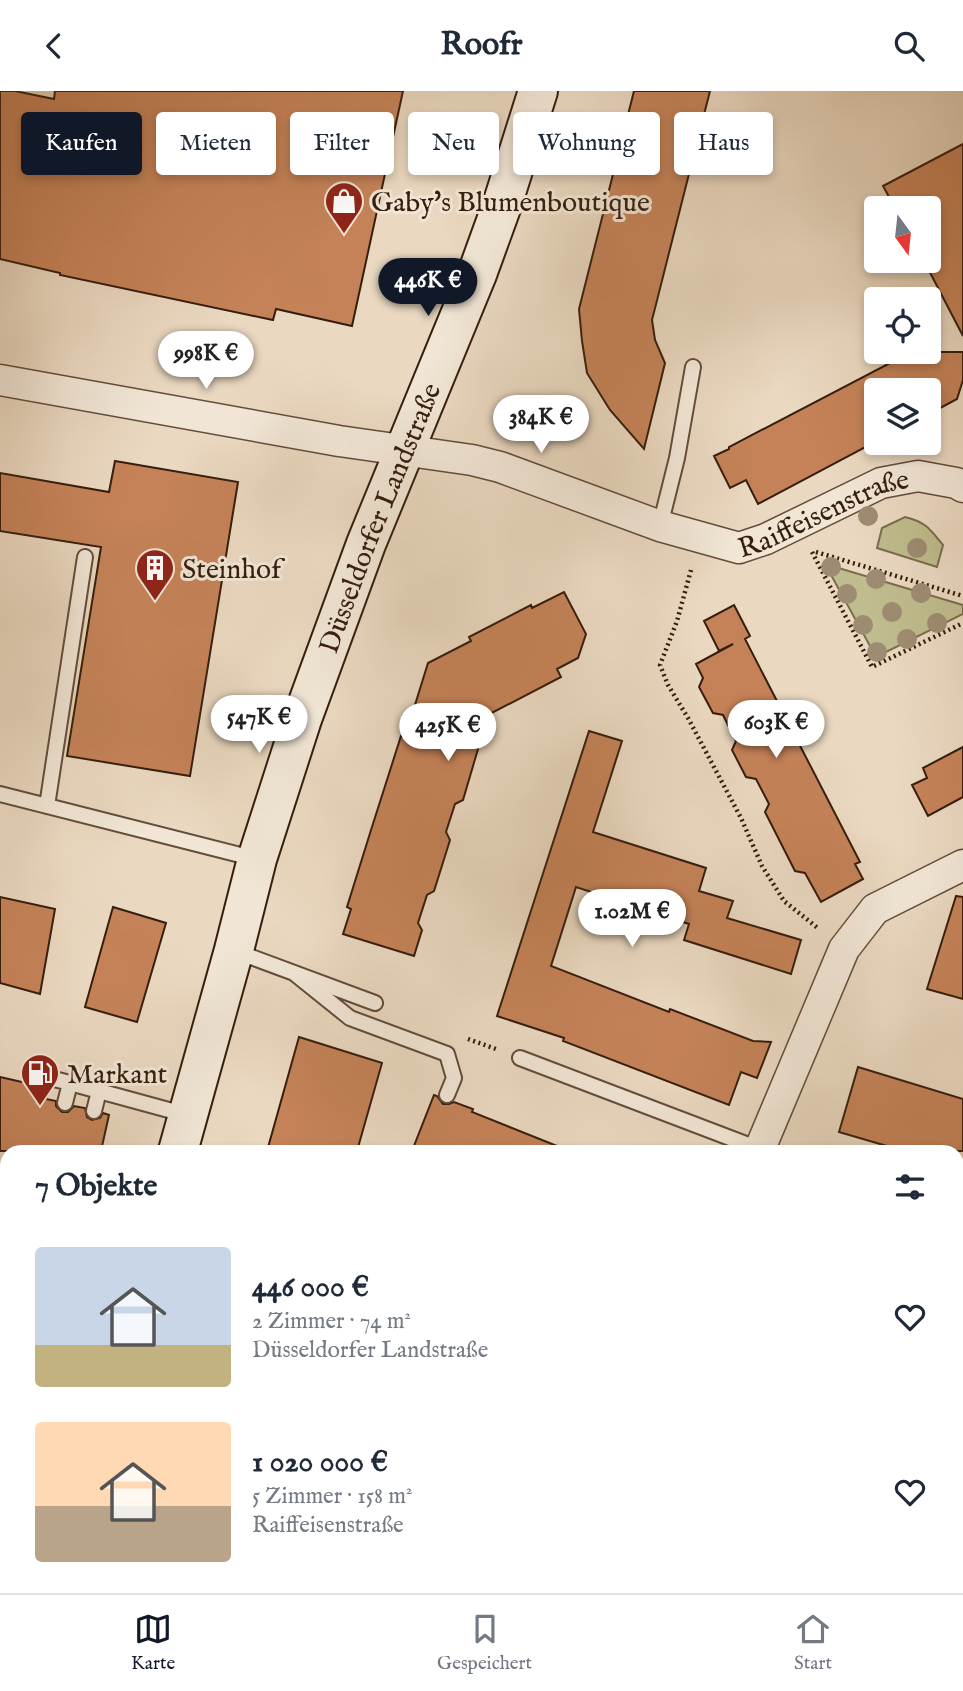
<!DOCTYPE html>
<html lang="de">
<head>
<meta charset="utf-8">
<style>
  body { margin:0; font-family:"IM FELL English",serif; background:#f2f2f3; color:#1f2937; height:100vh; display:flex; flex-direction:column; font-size:26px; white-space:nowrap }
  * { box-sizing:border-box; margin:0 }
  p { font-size:23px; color:#747a83 }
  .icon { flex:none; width:38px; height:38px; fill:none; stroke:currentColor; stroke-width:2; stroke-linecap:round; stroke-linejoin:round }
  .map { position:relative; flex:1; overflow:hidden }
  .side { position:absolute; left:0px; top:1054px; width:964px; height:450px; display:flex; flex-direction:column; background:#fff; border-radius:21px 21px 0 0; box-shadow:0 4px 10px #0003 }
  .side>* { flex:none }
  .hud { position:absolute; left:21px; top:21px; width:922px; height:63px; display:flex; gap:14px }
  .needle { width:46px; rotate:165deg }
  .tools { position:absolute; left:864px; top:105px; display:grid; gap:14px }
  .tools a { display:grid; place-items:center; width:77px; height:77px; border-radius:7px; background:#fff; box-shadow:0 4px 10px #0003; font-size:35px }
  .price { position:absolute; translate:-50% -60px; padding:0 16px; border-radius:24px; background:#fff; color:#222; font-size:23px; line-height:46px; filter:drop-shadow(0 2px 4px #0008) }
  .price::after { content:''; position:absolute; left:50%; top:42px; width:21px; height:16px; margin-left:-10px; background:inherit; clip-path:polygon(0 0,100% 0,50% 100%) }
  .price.current { background:#111827; color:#fff }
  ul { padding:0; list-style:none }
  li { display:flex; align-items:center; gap:21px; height:175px; padding:0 35px }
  li span { display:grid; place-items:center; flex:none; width:196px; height:140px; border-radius:7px; color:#555 }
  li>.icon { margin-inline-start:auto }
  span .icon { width:84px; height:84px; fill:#fffc; stroke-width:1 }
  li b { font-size:30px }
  h2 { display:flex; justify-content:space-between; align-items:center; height:84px; padding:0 35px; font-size:30px }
  .pill { padding:0 24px; border-radius:7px; background:#fff; box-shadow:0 4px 10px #0003; font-size:24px; line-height:63px }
  .pill.current { background:#111827; color:#fff }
  header { display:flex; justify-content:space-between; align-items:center; height:91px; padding:0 35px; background:#fff; font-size:32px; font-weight:700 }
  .dock { display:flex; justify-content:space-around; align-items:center; height:98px; border-top:2px solid #e0e1e3; background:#fff; font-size:19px; color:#747a83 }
  .dock a { display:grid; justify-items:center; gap:4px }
  .dock .current { color:#111827 }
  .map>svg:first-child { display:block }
  .green { fill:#bfbc8d; stroke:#7a6d4d; stroke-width:2 }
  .building { fill:#c58258; stroke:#361e0d; stroke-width:2 }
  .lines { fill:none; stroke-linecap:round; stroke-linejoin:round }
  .lane-casing { stroke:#634c3a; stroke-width:18 }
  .street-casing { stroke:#634c3a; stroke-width:33 }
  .secondary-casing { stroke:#361e0d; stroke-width:42 }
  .path { stroke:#361e0d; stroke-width:4.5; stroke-dasharray:2 3.5; stroke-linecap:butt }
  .lane { stroke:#f1e6d6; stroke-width:14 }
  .street { stroke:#f1e6d6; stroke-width:30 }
  .secondary { stroke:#f1e6d6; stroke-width:38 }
  .tree { fill:#9e8c72 }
  .labels { text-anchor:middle; stroke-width:6; stroke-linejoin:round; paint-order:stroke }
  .poi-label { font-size:28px; fill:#361e0d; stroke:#f1e6d6; text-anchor:start }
  .street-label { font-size:28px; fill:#361e0d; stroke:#f1e6d6 }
</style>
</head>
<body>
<header><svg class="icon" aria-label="back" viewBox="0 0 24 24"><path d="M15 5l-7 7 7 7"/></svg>Roofr<svg class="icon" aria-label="search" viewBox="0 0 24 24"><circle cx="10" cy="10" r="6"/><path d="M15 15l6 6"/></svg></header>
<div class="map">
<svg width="963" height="1502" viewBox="0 0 963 1502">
  <rect width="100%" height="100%" fill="#ead8c0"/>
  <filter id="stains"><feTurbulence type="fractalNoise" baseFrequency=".00286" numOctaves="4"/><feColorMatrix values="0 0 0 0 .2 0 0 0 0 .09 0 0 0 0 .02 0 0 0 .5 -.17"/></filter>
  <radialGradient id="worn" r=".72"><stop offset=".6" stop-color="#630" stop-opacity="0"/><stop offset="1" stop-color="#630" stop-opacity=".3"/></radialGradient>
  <path class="green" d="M905,426C926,431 930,438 943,454L937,476L877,457L882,437Z
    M825,473L963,514V523L876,566Z
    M0,1145L7,1147V1286L0,1284Z"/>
  <path class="building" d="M0,0H15L54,8L55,0H403L352,235L276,218L273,229L60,184V182L0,168Z
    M634,0H710L652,229L655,249L665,272L644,358L610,319L587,282L582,250L579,218Z
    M963,53V245L924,170H929V117H895L883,95Z
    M911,261H963V289L957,308L929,323V299H877V350L758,413L746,389L730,397L714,365L729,358V356Z
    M115,370L238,391L190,685L67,665L101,456L0,440V382L109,401Z
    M564,501L586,543L578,567L557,578L561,586L482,627L475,651L478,658L463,709L455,713L446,741L450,749L434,800L427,804L418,832L422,839L414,865L343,843L351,818L347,816L371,739L401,645L405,646L428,572L471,550L469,546L531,514L532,517Z
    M734,514L750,545L745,548L860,771L855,773L863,788L821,811L805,782L795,780L765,721L769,713L756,688L746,686L732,659L736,650L723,624L713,622L699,596L703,587L696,573L733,553L719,560L704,530Z
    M589,640L622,650L593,741L706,777L699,800L733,810L727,827L801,849L791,883L684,849L689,833L576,796L551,875L669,921L670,918L753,950L771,951L757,987L741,981L729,1014L563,950L564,947L497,925Z
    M963,656V706L928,725L912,694L927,687L923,677Z
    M956,805L963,806V908L927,898Z
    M0,806L55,818L40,903L0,892Z
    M113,816L166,832L137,931L85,916Z
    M299,946L382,972L357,1060H267Z
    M858,976L963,1008V1060H904L839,1041Z
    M0,986L48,997L46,1008L56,1010V1015L62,1021H68L74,1015L85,1017L87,1026L92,1029L100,1027L103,1022L109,1024L101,1060H0Z
    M434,1004L437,1005L443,1013H449L454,1011L473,1018L472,1021L567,1059V1060H412Z"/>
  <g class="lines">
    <defs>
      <path id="lane" d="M660,435L677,367L693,276
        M0,703L256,768
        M47,715L85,466
        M235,860L375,912
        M294,882L350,927L447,963L454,987L447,1004
        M520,967L759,1058
        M50,987L70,992
        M65,1012L70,992L99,1000
        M94,1020L99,1000L187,1024
        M0,1110L7,1112
        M0,1495L30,1502
        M425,1502L426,1496"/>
      <g id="street">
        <path id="s1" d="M0,289L339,350L472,369L500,376L660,435L739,457L766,448L881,392L918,385L956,392L963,396"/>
        <path d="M759,1060L844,858L875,818L963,774"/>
        <path d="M735,1502L736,1496"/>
      </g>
      <g id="secondary">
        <path id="s2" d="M178,1060L234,859L257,768L302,628L366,453L477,183L502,114L538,0"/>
        <path d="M55,1502L57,1496"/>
      </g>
    </defs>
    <use href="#lane" class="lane-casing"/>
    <use href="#street" class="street-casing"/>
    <use href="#secondary" class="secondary-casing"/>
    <path class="path" d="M812,461L872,576L963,532
      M816,461L963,505
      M691,479L677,530L660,574L668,594L688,627L741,727L762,775L784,810L819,838
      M468,948L496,958
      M0,1287L7,1290"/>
    <use href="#lane" class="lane"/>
    <use href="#street" class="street"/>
    <use href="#secondary" class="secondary"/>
  </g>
  <g class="tree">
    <circle cx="868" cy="425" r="10"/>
    <circle cx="917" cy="457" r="10"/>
    <circle cx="831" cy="476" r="10"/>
    <circle cx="876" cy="488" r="10"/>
    <circle cx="921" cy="502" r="10"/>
    <circle cx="847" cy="503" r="10"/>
    <circle cx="892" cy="521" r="10"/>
    <circle cx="937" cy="532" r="10"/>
    <circle cx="863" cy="534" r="10"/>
    <circle cx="907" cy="548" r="10"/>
    <circle cx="877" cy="561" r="10"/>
  </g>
  <defs>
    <symbol id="shop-pin" viewBox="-11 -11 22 30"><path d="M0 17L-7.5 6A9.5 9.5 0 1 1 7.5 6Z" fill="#8f2418" stroke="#f1e6d6"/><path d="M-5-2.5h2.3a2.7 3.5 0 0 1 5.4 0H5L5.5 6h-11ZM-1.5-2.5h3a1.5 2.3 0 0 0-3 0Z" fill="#fff"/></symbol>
    <symbol id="building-pin" viewBox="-11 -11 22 30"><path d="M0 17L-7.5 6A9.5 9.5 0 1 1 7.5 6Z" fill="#8f2418" stroke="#f1e6d6"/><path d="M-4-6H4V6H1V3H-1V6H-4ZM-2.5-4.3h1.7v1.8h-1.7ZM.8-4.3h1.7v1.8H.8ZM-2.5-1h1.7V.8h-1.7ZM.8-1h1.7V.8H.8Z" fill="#fff"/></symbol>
    <symbol id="fuel-pin" viewBox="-11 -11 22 30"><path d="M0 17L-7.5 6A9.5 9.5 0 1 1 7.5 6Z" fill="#8f2418" stroke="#f1e6d6"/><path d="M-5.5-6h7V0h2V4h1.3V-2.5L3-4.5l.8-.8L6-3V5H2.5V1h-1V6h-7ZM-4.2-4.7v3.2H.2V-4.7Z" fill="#fff"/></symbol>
  </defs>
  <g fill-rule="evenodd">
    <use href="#shop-pin" x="322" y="88" width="44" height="60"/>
    <use href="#building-pin" x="133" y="455" width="44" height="60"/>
    <use href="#fuel-pin" x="18" y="960" width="44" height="60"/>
  </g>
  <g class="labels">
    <g class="poi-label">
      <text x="371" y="120">Gaby's Blumenboutique</text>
      <text x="182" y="487">Steinhof</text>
      <text x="67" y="992">Markant</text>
    </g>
    <g class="street-label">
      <text dy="10" stroke="none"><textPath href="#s1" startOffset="852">Raiffeisenstraße</textPath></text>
      <text dy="10" stroke="none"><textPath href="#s2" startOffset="665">Düsseldorfer Landstraße</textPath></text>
    </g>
  </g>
  <rect width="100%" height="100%" filter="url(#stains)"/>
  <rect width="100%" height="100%" fill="url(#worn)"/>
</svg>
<div class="tools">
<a><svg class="needle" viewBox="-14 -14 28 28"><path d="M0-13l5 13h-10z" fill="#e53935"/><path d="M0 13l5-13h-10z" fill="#747a83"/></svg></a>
<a><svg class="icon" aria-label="locate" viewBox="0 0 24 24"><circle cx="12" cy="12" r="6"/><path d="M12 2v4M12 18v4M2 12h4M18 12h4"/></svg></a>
<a><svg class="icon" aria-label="layers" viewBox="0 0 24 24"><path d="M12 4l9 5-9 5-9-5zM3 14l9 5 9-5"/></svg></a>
</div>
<b class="price current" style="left:428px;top:227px">446K €</b>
<b class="price" style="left:206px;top:300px">998K €</b>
<b class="price" style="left:541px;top:364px">384K €</b>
<b class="price" style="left:259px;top:664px">547K €</b>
<b class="price" style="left:776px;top:669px">603K €</b>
<b class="price" style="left:448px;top:672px">425K €</b>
<b class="price" style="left:632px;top:858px">1.02M €</b>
<div class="hud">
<a class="pill current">Kaufen</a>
<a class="pill">Mieten</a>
<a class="pill">Filter</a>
<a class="pill">Neu</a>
<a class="pill">Wohnung</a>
<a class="pill">Haus</a>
</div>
<section class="side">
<h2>7 Objekte<svg class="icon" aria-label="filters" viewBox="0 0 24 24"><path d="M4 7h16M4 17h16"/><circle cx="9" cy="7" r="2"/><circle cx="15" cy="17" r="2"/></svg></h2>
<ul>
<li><span style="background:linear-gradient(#c9d6e8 70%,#c2b280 0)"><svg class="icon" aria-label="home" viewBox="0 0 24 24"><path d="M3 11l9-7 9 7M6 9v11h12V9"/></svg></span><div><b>446 000 €</b><p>2 Zimmer · 74 m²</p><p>Düsseldorfer Landstraße</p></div><svg class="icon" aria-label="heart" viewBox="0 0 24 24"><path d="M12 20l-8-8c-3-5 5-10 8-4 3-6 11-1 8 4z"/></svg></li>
<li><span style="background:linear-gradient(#ffd9b3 60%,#b9a48a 0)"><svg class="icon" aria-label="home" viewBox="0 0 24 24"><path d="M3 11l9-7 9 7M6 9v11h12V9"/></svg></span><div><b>1 020 000 €</b><p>5 Zimmer · 158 m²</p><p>Raiffeisenstraße</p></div><svg class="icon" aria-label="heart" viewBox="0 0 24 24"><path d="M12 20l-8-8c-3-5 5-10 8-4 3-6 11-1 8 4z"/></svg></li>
</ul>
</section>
</div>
<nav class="dock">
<a class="current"><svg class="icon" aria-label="map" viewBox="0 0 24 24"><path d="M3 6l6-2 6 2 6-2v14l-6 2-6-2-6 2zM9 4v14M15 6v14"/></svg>Karte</a>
<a><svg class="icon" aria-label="saved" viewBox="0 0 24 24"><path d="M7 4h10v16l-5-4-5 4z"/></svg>Gespeichert</a>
<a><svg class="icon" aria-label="home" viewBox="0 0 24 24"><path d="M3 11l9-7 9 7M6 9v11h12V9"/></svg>Start</a>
</nav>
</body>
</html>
